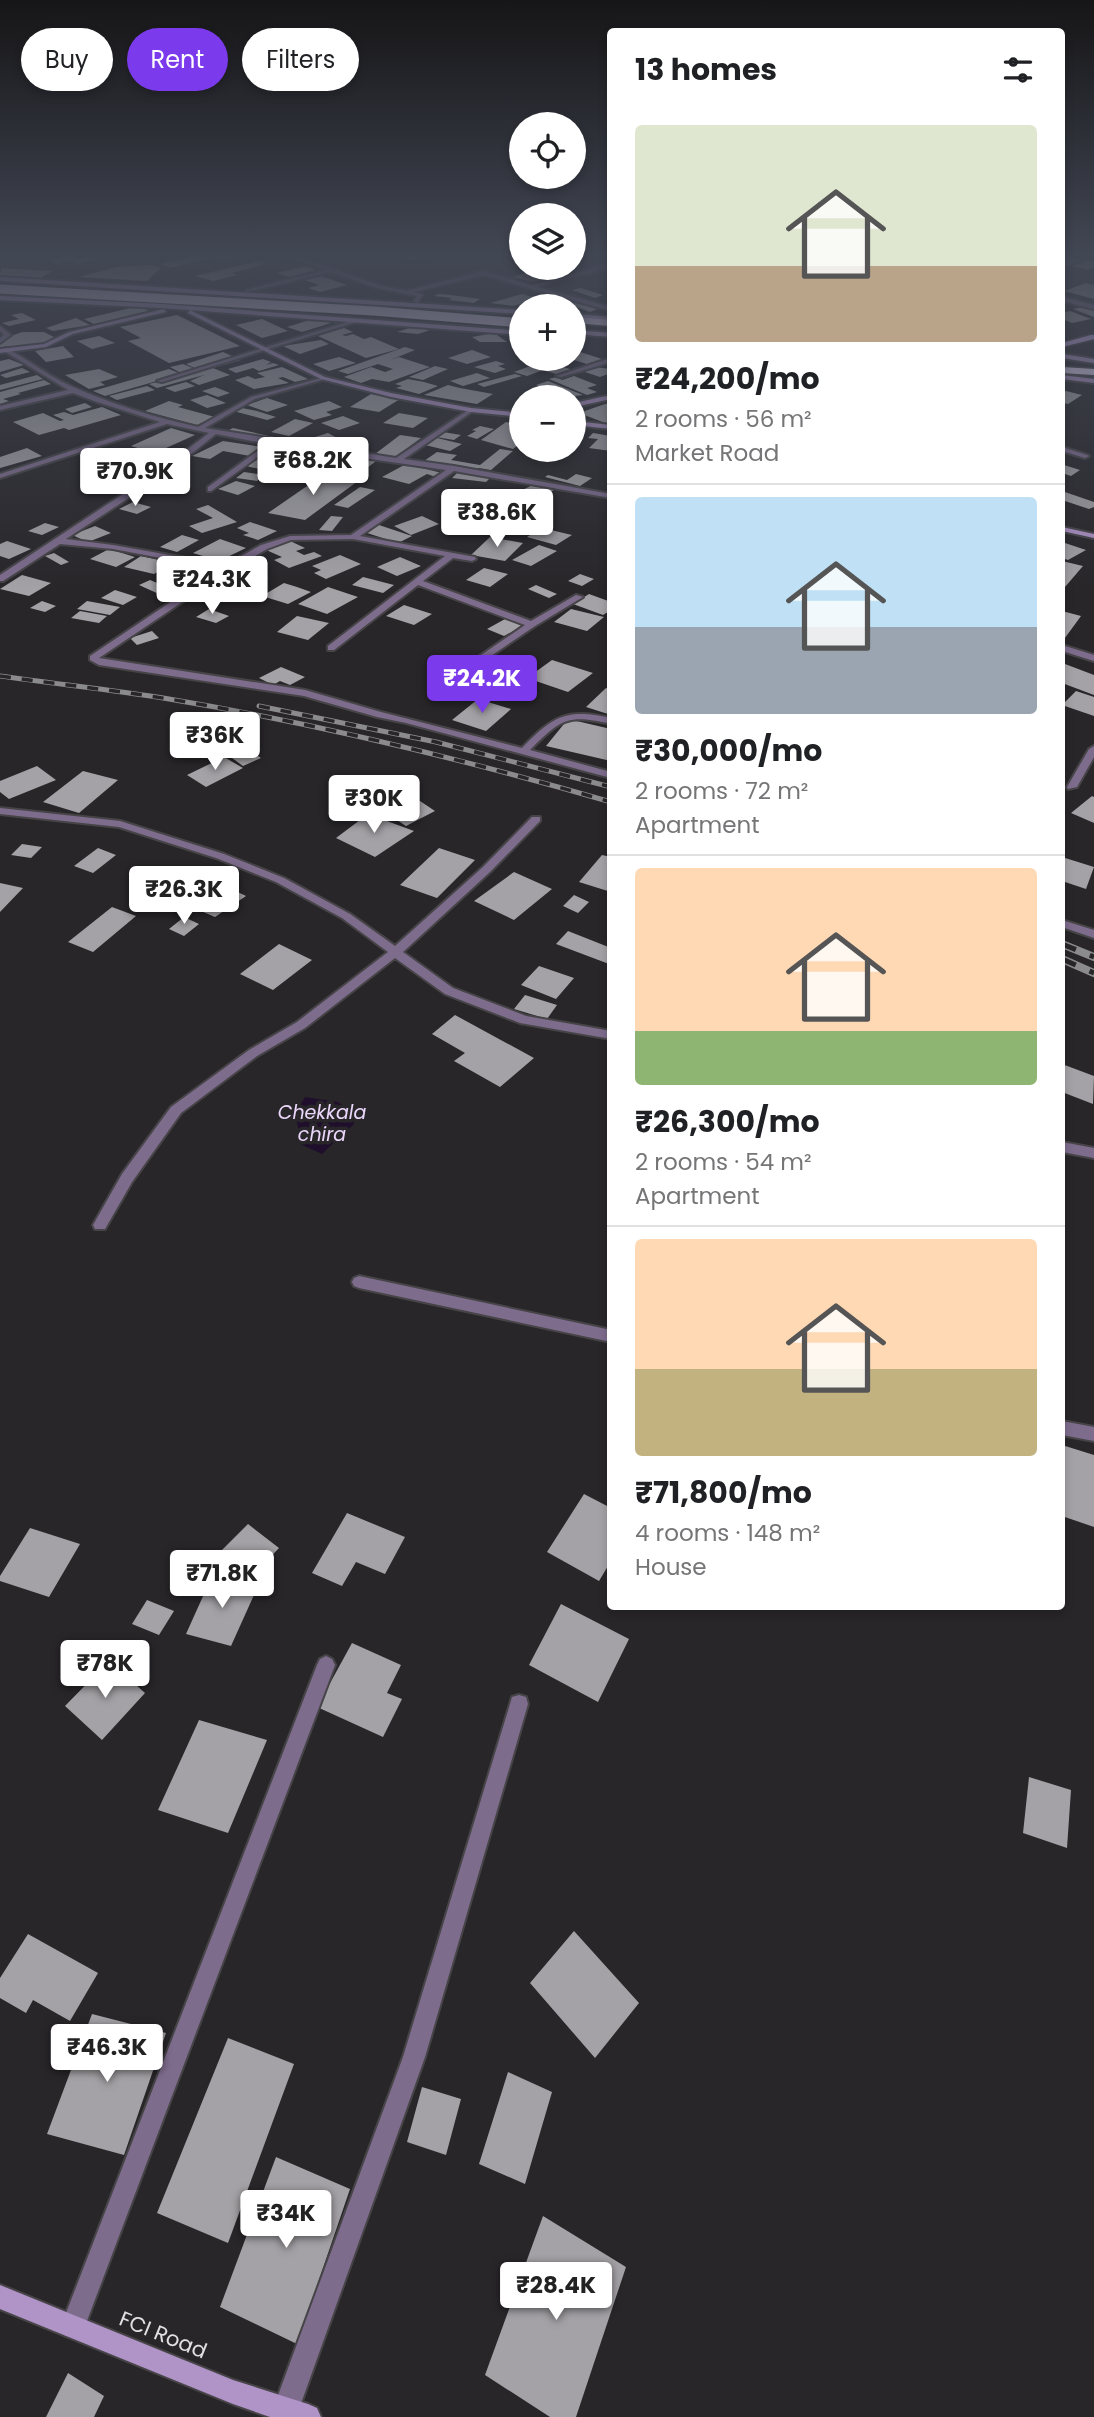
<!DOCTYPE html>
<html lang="en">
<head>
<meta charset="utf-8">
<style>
  body { margin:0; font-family:Poppins,sans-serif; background:#f2f2f2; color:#202124; height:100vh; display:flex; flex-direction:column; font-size:26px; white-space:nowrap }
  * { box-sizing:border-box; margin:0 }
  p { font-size:23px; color:#757577 }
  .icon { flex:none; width:38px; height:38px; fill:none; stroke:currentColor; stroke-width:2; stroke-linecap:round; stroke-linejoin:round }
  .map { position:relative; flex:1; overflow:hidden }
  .sheet { position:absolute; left:607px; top:28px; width:458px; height:1582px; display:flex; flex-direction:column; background:#fff; border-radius:7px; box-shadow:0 4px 10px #0003 }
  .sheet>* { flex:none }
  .hud { position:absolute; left:21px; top:28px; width:481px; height:63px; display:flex; gap:14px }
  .fabs { position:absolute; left:509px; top:112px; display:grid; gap:14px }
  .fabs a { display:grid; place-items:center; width:77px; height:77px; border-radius:50%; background:#fff; box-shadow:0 4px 10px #0003; font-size:35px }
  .price { position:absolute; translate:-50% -60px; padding:0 16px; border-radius:7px; background:#fff; color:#222; font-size:23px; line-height:46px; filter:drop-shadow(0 2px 4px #0008) }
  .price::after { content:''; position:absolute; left:50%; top:42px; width:21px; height:16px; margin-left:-10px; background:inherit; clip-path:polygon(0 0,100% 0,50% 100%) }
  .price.current { background:#7c3aed; color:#fff }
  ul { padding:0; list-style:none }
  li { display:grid; align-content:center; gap:14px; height:371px; padding:0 28px }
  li+li { border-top:2px solid #e0e0e0 }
  li span { display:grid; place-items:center; height:217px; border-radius:7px; color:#555 }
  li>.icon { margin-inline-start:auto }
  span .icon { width:126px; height:126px; fill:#fffc; stroke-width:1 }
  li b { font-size:30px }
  h2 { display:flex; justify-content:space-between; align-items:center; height:84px; padding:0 28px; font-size:30px }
  .tag { padding:0 24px; border-radius:32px; background:#fff; box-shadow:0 4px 10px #0003; font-size:24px; line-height:63px }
  .tag.current { background:#7c3aed; color:#fff }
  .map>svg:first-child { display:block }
  .water { fill:#200f2c }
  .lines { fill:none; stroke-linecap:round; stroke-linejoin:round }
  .stream { stroke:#200f2c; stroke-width:4.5 }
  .building { fill:#a4a2a6 }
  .street-casing { stroke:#464447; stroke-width:4 }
  .secondary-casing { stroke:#464447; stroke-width:4 }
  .primary-casing { stroke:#464447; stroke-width:3 }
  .highway-casing { stroke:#464447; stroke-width:3 }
  .street { fill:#7e6c8d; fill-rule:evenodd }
  .secondary { fill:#b093c7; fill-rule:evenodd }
  .primary { fill:#d6b1f5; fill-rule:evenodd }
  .highway { fill:#ebdafb; fill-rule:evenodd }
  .rail-far1-casing { stroke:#8b8a8c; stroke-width:5 }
  .rail-casing { stroke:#8b8a8c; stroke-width:8 }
  .rail-far1 { stroke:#282629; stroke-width:3.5; stroke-dasharray:11; stroke-linecap:butt }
  .rail { stroke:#282629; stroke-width:5; stroke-dasharray:15; stroke-linecap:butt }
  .highway-bridge-casing { stroke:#464447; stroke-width:10; stroke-linecap:butt }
  .highway-bridge { stroke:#ebdafb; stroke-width:9 }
  .labels { text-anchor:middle; stroke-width:7; stroke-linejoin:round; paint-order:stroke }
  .water-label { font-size:19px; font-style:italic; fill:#ead7fb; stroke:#282629 }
  .near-street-label { font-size:21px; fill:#e1e0e2; stroke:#282629 }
</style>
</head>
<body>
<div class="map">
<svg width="1094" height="2417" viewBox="0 0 1094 2417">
  <rect width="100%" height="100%" fill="#282629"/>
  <path class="water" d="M305,1097L338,1102L353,1112L354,1124L322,1154L302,1145L295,1114Z"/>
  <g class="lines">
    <path class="stream" d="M1085,254L1094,256"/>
  </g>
  <path class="building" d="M200,254L210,258L170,268L160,264Z
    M207,254H243L244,255L223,260Z
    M392,254H434V255L411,260Z
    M69,255L79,259L88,257L96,260L78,264L69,261L57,264L49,260Z
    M1062,256L1082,260L1069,266L1062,265Z
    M1087,260L1094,262V267L1088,270L1073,266Z
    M259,261L266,264L232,273L238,275L213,281L195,276Z
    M150,265L161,268L147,281L79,277L116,267Z
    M305,266L316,270L289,277L277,273Z
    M1,268L52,271L41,278L0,275Z
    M530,271L553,278L536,283L513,277Z
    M321,276L347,285L320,292L308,288L319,285L305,280Z
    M1086,283L1094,285V299L1064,291Z
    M581,288L603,295L595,298L572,290Z
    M438,294H443L480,299L474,303L449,300L452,298L434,296Z
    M522,294L540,299L513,306L490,303Z
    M568,299L600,308L590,312L574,306L549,305Z
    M139,306L149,311L94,324L84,319Z
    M1088,306L1094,308V317L1073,309Z
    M1070,311L1091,319L1072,323L1062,319V313Z
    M22,313L36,320L9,326L2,323L19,319L11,315Z
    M177,315L240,346L169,363L128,341L141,338L120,327Z
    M76,318L90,325L53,331L46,328Z
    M316,318L331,323L302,332L287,327Z
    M262,319L288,331L262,338L236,325Z
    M415,326L430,330L418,334L397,332Z
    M344,328L353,332L342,335L346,336L353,334L364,339L371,337L399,349L366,358L318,336Z
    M22,332H44L56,338L27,349L0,348V344L11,336Z
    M494,333L507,342H480L472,337Z
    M99,336L115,343L92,349L77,341Z
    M321,340L329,344L300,354L283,346Z
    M63,346L74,357L46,362L35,351Z
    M405,347L415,350L390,360L399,357L430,367L389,382L372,379L361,383L344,377L371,367L385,372L393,369L378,364L348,374L338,371Z
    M472,350L491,357L467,364L448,358Z
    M574,350L602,359L587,364L574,360Z
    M223,352L241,360L213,368L230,375L199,385L190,381L204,375L157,388L149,384L201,371L186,364Z
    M339,357L356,363L329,371L313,364Z
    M9,359L24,365L0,372V361Z
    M263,359L271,362L266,365L273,363L279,365L259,371L253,368L236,373L228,369Z
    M496,361L505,364L498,366L506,369L495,373L474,367Z
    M544,361L573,370L559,375L543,370L527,376L514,372Z
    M183,364L195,369L181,373L170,367Z
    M435,366L448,369L423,380L409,377Z
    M282,367L308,379L295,382L283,377L278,378L289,383L254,389L235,380L248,376L255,379L265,377L257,373Z
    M595,367L611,369V373L600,377L582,371Z
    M22,368L30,372L6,378L0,375Z
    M99,369L118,377L100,382L105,385L89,389L65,375Z
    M169,369L181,374L105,396L93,391Z
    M477,373L490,378L463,386L450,381Z
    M515,374L522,376L484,387L477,384Z
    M37,375L43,379L0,390V385Z
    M574,376L597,385L587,388L597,392L587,395L549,379L556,377L562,380Z
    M408,379L424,382L438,386L419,394L396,388L402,386L395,384Z
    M44,380L51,384L18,393L21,394L3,399L9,401L0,404V392Z
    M548,381L583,395L567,397L536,385Z
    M186,382L195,386L175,392L165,388Z
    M448,385L460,388L493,394L477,404L424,395Z
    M147,386L155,390L117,400L109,396Z
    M215,387L230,393L218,397L202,391Z
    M1062,390L1082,395L1068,404L1062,403Z
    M371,394L400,399L379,412L350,407Z
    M207,395L226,403L207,408L190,400Z
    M267,398L288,405L267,412L247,405Z
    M169,401L183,405L178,407L215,417L197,425L145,411Z
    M329,401L342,407L326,412L332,415L314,420L294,411Z
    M85,403L92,407L72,413L65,409Z
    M608,403L611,404V423L608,424L579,413Z
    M102,407L121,415L69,430L64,428L39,435L13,422L43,413L60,421L64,420L53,415L64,412L73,415Z
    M242,408L257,411L276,417L267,420L233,411Z
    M399,413L428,418L413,428L383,423Z
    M343,416L360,423L339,430L321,423Z
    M295,419L313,423L289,436L271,432Z
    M506,422L522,425V442L513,449L481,440Z
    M480,426L494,429L477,439L467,436L476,431L472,430Z
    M171,428L195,435L155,453L131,446Z
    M233,428L278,438L272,441L227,431Z
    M443,432L461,435L454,440L436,437Z
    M328,433L339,439L315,445L305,440Z
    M593,433L611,436V451L589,448L598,439L588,438Z
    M400,435L421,438L395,457L375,454Z
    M437,438L462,444L450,451L425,445Z
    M223,441L263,447L250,456L223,451L210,459L192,456Z
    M27,448L42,456L0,468V457Z
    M500,449L513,451L491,470L479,468L475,470L424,461L437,452L457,455L451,460L480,465Z
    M271,450L284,452L277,457L293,461L274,472L246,466Z
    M350,457L376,461L362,472L335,467Z
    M406,464L442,473L436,477L427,474L409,484L382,477Z
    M1064,465L1080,470L1071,476L1062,473Z
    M244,472L264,475L257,481L236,478Z
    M458,472L492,476L486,482L452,478Z
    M576,474L592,478L580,486L545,477L548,475L567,480Z
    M323,475L358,481L305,520L268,513Z
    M236,481L255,486L238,495L218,489Z
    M537,483L556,489L534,500L514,494Z
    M360,487L375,490L348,508L334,505Z
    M1062,491L1094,502V507L1089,509L1062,500Z
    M516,498L536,503L528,509L508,504Z
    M133,502L151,507L137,514L119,509Z
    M208,505L237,522L202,533L189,526L213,518L196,509Z
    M514,509L538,518L526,523L502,514Z
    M331,516L343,517L332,531L319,530Z
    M422,516L439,524L411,535L394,526Z
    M250,522L277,531L258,540L243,535L249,533L237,528Z
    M45,523L59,527L42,535L28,531Z
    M379,525L412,536L398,543L364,532Z
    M95,526L111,533L88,542L72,535Z
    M543,527L555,531L572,535L556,545L527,537Z
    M182,535L199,540L177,552L160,547Z
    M490,537L523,543L505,561L471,555Z
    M220,539L246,548L219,561L193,553Z
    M288,540L305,548L296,551L304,555L314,552L322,556L289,568L274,560L282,557L264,549Z
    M7,541L31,549L9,559L0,556V544Z
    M1065,543L1086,550L1068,560L1062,558V544Z
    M539,545L557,551L531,566L512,560Z
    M109,549L135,557L116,567L90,559Z
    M54,553L69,562L61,565L45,556Z
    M340,555L361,564L326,579L314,573L321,570L312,566Z
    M141,556L172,563L154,574L124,567Z
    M400,557L421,566L397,576L377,567Z
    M1062,561L1083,566L1065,587L1062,586Z
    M484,568L508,574L490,587L466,580Z
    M238,571L268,578L247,593L217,586Z
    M580,574L594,579L582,586L568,581Z
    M22,575L51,583L29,596L0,589Z
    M363,577L394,585L383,593L352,585Z
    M150,580L172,589L161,595L139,585Z
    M284,583L297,587L311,592L288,604L262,596Z
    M536,585L557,594L549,598L528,589Z
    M328,587L358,597L327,614L298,604Z
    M115,590L137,597L123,605L101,598Z
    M589,594L611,602V610L603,615L573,604Z
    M42,601L56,606L45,612L30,608Z
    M87,601L120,607L110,615L77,609Z
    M404,605L432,614L414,625L386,616Z
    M209,609L229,616L216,623L196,617Z
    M571,609L604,617L587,631L554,622Z
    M80,611L107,616L99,623L71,618Z
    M1062,611L1081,616L1062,642Z
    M297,616L329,623L308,640L277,632Z
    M505,619L523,626L504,636L487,629Z
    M152,631L159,638L137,645L130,638Z
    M552,660L593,673L568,692L527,678Z
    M1065,664L1094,675V695L1062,683V666Z
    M281,667L305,677L290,685L280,681L273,685L259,678Z
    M606,688L611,690V715L586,707Z
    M1076,691L1094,697V716L1062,705Z
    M478,699L511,709L486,731L452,720Z
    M568,719L611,729V761L546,746Z
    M204,743L214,753L199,758L189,748Z
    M242,745L261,758L243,766L224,752Z
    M224,757L243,768L206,787L187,775Z
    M37,766L56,780L9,799L0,792V781Z
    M83,771L118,780L79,813L43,802Z
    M1092,796L1094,797V823L1071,813Z
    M420,801L435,811L406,826L391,816Z
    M368,814L414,831L375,857L336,838Z
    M22,844L42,847L31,858L11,855Z
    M98,848L116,855L93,873L74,866Z
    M439,848L475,860L437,898L400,885Z
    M602,855L611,857V892L579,882Z
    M1062,857L1094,867L1086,889L1062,881Z
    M514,872L552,889L514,920L474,901Z
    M0,883L23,888L0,912Z
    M219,883L246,896L215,917L201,911L210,904L197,898Z
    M574,895L589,902L578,913L563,906Z
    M112,907L136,916L93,952L68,942Z
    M184,917L199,924L184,936L169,929Z
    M568,931L611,948V962L609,964L556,944Z
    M279,944L312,960L273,990L240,974Z
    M539,966L574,978L556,999L521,985Z
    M525,995L557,1005L547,1019L514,1009Z
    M455,1015L534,1058L500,1087L454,1061L465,1053L432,1034Z
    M1062,1064L1094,1076L1093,1104L1062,1092Z
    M1062,1445L1094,1455V1527L1062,1516Z
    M584,1494L611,1508V1561L599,1581L547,1552Z
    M347,1513L405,1537L385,1574L356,1562L342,1586L312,1573Z
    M248,1524L279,1548L251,1577L220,1552Z
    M30,1528L80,1544L49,1597L0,1581V1576Z
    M213,1574L258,1586L231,1646L186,1634Z
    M147,1600L174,1611L159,1635L132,1624Z
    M561,1604L629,1639L598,1702L529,1665Z
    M352,1643L401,1665L387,1693L402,1699L383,1737L317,1707Z
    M109,1661L145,1693L102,1740L65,1706Z
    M199,1720L267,1740L228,1833L158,1810Z
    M1029,1777L1071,1790L1067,1848L1023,1833Z
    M574,1931L639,2003L595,2058L530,1983Z
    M28,1934L98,1973L70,2021L33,2000L26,2013L0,1998V1978Z
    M92,2014L166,2033L124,2155L47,2134Z
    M228,2038L294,2064L228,2243L157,2213Z
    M508,2072L552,2092L525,2184L479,2164Z
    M422,2087L461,2099L446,2155L407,2142Z
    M276,2157L350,2189L297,2344L220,2307Z
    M543,2216L626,2267L576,2417H550L485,2375Z
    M68,2373L104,2396L94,2417H46Z"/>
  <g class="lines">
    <defs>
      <path id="street" d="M283,254H289L381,286L407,291L483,271L531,285L611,263V267L537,287L611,307V311L483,275L414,292L423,295L417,303L414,301L417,296L378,288L331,272L246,292V290L326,270Z
        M1062,297L1094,305V309L1062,301Z
        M354,320L359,321L162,382L157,381Z
        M0,326L11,335L0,343V338L4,335L0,331Z
        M6,348C28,359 48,376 71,386C111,404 154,417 198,427L251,397L325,377V379L255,399L205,428L396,458L471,408L473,411L404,459L454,466L611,494V498L454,471L360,536L475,557L476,559L472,561L453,558L423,581L531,621L576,595L583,597L535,626L457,679L449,677L525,625L418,585L334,650H328V646L445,556L353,539L291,540L267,549L230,570L99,658L305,690L381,712L522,748C553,716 566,708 611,718V724C567,714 561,719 530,750L611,772V778L406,723L377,717L304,696L99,665L90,660V656L220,569L113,549L60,544L3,581H0V575L164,467L209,433L167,424L0,478V474L160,422L97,402L73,393L0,410V406L68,390L4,351ZM216,434L267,444L208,487V491H211L274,445L446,470L351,535L290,536L261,545L226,565L113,545L66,539L170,471Z
        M611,358V362L561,377L556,376Z
        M1062,447L1087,455L1089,456L1085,458L1062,451Z
        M1062,645L1094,655V661L1062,651Z
        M1094,746V757L1077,787L1068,789L1067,787L1089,749Z
        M0,808L120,821L224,854L284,878L350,914L395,946L483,867L532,817H540V821L491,871L403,952L453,988L526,1016L611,1031V1039L520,1023L445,994L395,958L305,1028L257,1056L181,1113L132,1182L105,1229H95L93,1225L122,1174L171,1107L249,1050L297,1022L388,952L342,918L276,882L216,858L119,827L0,814Z
        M1062,920L1094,930V938L1062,927Z
        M1062,1142L1094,1148V1158L1062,1152Z
        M359,1276L611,1330V1342L359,1288L354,1286L352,1282L354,1278Z
        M1062,1421L1094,1427V1441L1062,1435Z
        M326,1656L332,1659L335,1665L85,2326L82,2335L73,2338L64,2335L61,2326L317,1665L320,1659Z
        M519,1695L526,1697L528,1704L425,2057L299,2409L295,2417H277L273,2409L403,2057L510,1704L512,1697Z"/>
      <path id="secondary" d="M0,277L522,310V314L0,281Z
        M0,296L162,304L522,331V335L162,308L0,300Z
        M164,309L166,312L73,334L46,347L0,353V349L44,344L69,332Z
        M190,310L325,377L391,393L471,408L522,413V417L471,412L391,397L321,379L188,313Z
        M574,314L611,317V321L574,318Z
        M574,330L611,333V337L574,334Z
        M1062,354L1094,359V363L1062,358Z
        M1062,375L1094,379V383L1062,379Z
        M611,395V399L574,407V403Z
        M574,421L611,425V429L574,425Z
        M1062,527L1094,534V538L1062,531Z
        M0,2285L233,2380L308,2404L317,2408L321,2417H270L233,2404L0,2309Z"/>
      <path id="primary" d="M1091,335H1094V339L1062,347V343Z"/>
      <path id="highway" d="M574,317L611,320V326L574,323Z
        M1062,367L1094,369V375L1062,373Z"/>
    </defs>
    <use href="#street" class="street-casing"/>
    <use href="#secondary" class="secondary-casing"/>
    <use href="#primary" class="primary-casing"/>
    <use href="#highway" class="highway-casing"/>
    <use href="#street" class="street"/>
    <use href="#secondary" class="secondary"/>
    <use href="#primary" class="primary"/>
    <use href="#highway" class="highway"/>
    <defs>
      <path id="rail-far1" d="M0,676C56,684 113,690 169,699C319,724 466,760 611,802
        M259,706L436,742L611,787"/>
      <path id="rail" d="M1062,944L1094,957
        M1062,959L1094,973"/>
    </defs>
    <use href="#rail-far1" class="rail-far1-casing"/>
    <use href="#rail" class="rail-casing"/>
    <use href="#rail-far1" class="rail-far1"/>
    <use href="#rail" class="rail"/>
    <defs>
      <path id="highway-bridge" d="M0,289L374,311L522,323"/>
    </defs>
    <use href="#highway-bridge" class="highway-bridge-casing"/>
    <use href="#highway-bridge" class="highway-bridge"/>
  </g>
  <linearGradient id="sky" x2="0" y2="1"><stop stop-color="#161517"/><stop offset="0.43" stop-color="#424754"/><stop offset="1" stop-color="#424754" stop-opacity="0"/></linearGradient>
  <rect width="1094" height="592" fill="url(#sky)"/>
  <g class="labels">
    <g class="water-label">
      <text x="322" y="1119">Chekkala<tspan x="322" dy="22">chira</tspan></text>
    </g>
    <g class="near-street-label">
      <text transform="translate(163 2335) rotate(22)" y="7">FCI Road</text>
    </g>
  </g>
</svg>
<div class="fabs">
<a><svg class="icon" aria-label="locate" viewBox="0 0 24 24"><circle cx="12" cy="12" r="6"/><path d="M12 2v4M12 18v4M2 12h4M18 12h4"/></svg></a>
<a><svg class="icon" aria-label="layers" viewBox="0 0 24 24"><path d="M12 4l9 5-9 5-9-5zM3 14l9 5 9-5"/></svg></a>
<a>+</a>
<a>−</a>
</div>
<b class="price" style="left:313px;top:497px">₹68.2K</b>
<b class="price" style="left:135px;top:508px">₹70.9K</b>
<b class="price" style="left:497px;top:549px">₹38.6K</b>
<b class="price" style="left:212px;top:616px">₹24.3K</b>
<b class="price current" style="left:482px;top:715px">₹24.2K</b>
<b class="price" style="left:215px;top:772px">₹36K</b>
<b class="price" style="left:374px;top:835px">₹30K</b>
<b class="price" style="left:184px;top:926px">₹26.3K</b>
<b class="price" style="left:222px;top:1610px">₹71.8K</b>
<b class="price" style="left:105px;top:1700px">₹78K</b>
<b class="price" style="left:107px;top:2084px">₹46.3K</b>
<b class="price" style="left:286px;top:2250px">₹34K</b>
<b class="price" style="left:556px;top:2322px">₹28.4K</b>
<div class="hud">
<a class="tag">Buy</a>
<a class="tag current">Rent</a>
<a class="tag">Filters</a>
</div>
<section class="sheet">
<h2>13 homes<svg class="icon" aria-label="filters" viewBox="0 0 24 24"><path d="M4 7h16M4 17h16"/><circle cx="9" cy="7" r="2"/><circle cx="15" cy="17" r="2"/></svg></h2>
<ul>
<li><span style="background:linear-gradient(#dfe7d0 65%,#b9a48a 0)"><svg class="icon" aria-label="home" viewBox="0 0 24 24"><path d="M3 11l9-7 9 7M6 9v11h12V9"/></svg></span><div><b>₹24,200/mo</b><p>2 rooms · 56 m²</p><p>Market Road</p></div></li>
<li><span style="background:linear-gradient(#bfe0f5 60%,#9aa5b1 0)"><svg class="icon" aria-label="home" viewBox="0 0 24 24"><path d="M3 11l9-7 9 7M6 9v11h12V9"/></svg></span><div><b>₹30,000/mo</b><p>2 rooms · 72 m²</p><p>Apartment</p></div></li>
<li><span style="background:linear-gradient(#ffd9b3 75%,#8fb573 0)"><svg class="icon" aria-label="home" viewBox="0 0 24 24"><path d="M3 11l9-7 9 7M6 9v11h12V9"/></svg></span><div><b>₹26,300/mo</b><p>2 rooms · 54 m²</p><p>Apartment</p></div></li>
<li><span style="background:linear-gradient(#ffd9b3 60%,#c2b280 0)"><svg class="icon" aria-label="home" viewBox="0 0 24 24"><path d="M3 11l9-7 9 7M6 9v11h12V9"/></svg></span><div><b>₹71,800/mo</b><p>4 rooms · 148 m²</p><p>House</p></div></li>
</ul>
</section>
</div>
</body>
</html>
